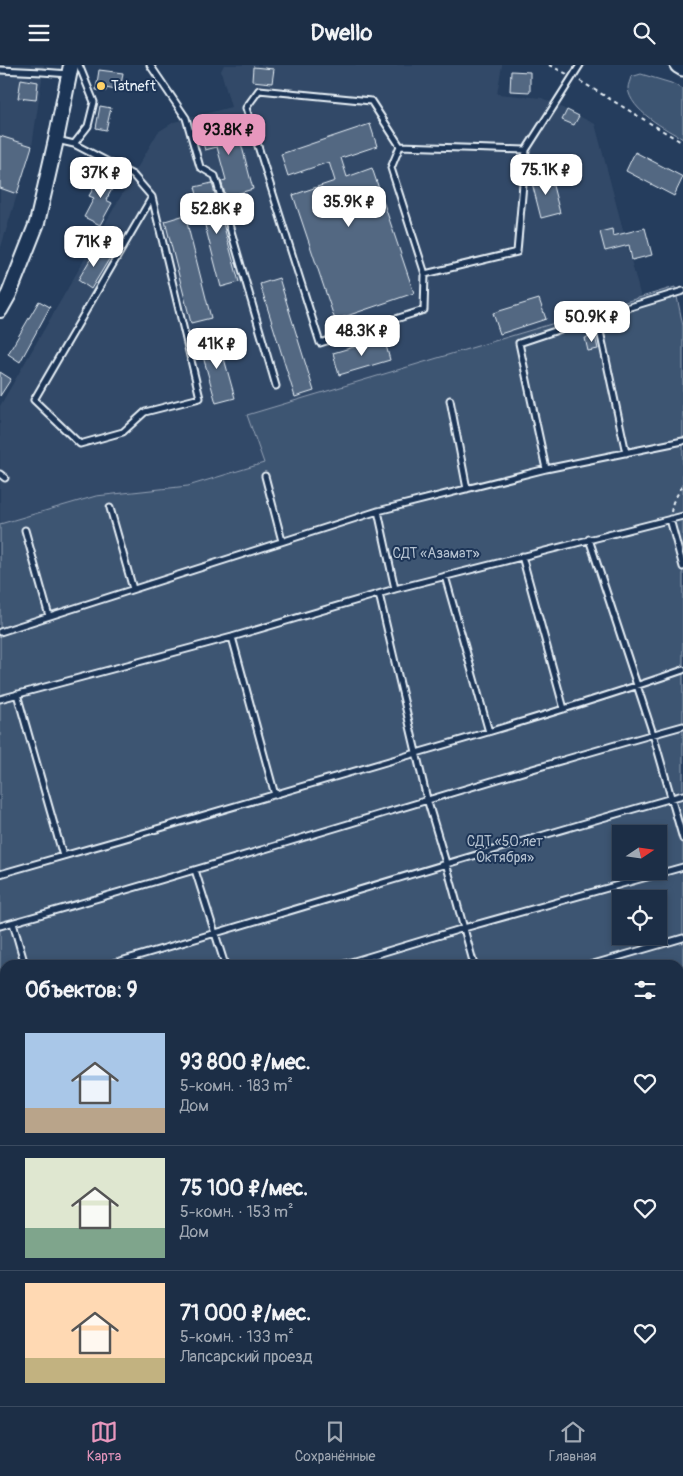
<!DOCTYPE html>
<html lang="ru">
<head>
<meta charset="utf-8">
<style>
  body { margin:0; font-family:Pangolin,sans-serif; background:#293a51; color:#f1f3f6; height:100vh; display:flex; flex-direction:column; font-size:19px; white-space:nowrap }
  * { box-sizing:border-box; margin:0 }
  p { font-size:16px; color:#a0a8b3 }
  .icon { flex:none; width:28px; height:28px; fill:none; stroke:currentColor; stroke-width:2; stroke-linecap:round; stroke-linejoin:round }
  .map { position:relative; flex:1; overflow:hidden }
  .side { position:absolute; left:0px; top:895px; width:684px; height:446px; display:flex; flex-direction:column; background:#1c2e46; border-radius:15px 15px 0 0; box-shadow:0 2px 8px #0003,0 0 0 1px #3a4a5f }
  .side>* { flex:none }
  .needle { width:32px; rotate:77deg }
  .tools { position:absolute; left:612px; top:760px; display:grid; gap:10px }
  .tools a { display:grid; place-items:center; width:55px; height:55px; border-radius:0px; background:#1c2e46; box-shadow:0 2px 8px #0003,0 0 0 1px #3a4a5f; font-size:25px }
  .price { position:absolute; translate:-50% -42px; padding:0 11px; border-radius:10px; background:#fff; color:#222; font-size:16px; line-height:32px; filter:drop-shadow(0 1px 2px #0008) }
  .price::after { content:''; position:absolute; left:50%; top:30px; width:15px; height:11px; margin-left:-8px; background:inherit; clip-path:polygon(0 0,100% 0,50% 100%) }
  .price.active { background:#e797bd; color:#111 }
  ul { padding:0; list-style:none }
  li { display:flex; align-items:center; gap:15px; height:125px; padding:0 25px }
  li+li { border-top:1px solid #3a4a5f }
  li span { display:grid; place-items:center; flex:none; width:140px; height:100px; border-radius:0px; color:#555 }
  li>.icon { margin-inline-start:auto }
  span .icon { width:60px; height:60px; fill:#fffc; stroke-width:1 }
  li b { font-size:21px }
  h2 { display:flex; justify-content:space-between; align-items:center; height:60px; padding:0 25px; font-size:21px }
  header { display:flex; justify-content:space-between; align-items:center; height:65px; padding:0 25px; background:#1c2e46; font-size:22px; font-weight:800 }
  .tab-bar { display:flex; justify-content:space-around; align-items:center; height:70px; border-top:1px solid #3a4a5f; background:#1c2e46; font-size:14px; color:#a0a8b3 }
  .tab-bar a { display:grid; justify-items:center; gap:2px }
  .tab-bar .active { color:#e797bd }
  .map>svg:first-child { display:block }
  .built { fill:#334a68 }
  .green { fill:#3e5472; stroke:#93a2b5; fill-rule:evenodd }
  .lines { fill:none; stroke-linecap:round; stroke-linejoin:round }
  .stream { stroke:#99a8ba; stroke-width:3 }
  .building { fill:#536782; stroke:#e8f1f8 }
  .lane-casing { stroke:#e8f1f8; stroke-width:9 }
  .street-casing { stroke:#e8f1f8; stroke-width:14 }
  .secondary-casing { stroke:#e8f1f8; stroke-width:18 }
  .primary-casing { stroke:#e8f1f8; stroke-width:19 }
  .path { stroke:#e8f1f8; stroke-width:2; stroke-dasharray:4 4; stroke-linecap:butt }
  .lane { stroke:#1d3557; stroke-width:5 }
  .street { stroke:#1d3557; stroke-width:10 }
  .secondary { stroke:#1d3557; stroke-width:14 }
  .primary { stroke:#1d3557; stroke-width:15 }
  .poi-dot { fill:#ffd166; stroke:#1d3557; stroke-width:2 }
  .labels { text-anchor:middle; stroke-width:4; stroke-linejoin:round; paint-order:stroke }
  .poi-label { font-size:14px; fill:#e8f1f8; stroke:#1d3557; text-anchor:start }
  .park-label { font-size:14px; fill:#b5c2d0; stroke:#1d3557 }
</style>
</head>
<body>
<header><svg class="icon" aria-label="menu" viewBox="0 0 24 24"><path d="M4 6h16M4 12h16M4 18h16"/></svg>Dwello<svg class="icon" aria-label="search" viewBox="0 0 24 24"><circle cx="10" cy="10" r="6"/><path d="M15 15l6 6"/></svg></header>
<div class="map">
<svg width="683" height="1341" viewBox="0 0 683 1341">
  <rect width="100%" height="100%" fill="#253d5d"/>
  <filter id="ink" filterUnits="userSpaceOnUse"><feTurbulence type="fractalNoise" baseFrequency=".02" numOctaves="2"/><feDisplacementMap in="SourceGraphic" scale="10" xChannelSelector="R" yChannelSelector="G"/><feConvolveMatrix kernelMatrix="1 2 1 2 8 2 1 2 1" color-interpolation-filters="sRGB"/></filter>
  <g filter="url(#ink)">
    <path class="built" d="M0,0H44L32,81L0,185Z
      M224,0H502L497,29L542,33L595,59L641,233L248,350L264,398L188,421L96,431L0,459V341L158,67L174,57L231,42L221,6Z
      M0,1249L5,1250V1336H105L107,1341H0Z
      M159,1336H337L339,1341H161Z"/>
    <path class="green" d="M641,9L671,18L683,24V74C666,64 630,46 628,23C628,20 630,16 631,12Z
      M675,222L683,261V1341H339L337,1336H679V900H5V1198L0,1196V459L96,431L188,421L264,398L247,350ZM621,769H659V806H621ZM621,834H659V871H621Z"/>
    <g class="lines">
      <path class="stream" d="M679,1206L683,1205"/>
    </g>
    <path class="building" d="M253,2L274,4L272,18L252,16Z
      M99,5L123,8L120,26L106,23V26L96,25Z
      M511,6L530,7V27L510,26Z
      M21,14L38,17L36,35L18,33Z
      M100,41L111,43L106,65L96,63Z
      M567,45L579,51L574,60L562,55Z
      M235,55L253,124L226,132L221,116L226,115L217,82L205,85L199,65Z
      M370,59L377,81L341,93L347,112L372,103L414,228L335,255L293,130L335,116L329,97L288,111L281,89Z
      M0,71L32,81L17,129L0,123Z
      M635,87L683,112L674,131L626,106Z
      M102,107L117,115L106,135L112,138L100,160L84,152L94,133L89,131Z
      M550,109L560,148L541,153L531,114Z
      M212,118L239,217L221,222L195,122Z
      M185,150L211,253L191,258L165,156Z
      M645,163L652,190L632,195L629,180L605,186L600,167L612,164L613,171Z
      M97,183L111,191L91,224L78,215Z
      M279,213L314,326L295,332L260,219Z
      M539,234L546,254L500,269L493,248Z
      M39,236L50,242L20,297L8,289Z
      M595,271L598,284L588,286L585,273Z
      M218,272L235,333L216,338L199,277Z
      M384,273L390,295L339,310L333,288Z
      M0,307L11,314L0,331Z"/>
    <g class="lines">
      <defs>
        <path id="lane" d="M150,0L186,53L200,102L215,111L276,321
          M0,5L42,7L69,9
          M57,75L74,79L133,110L152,132L200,333L145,347L123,367L80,379L34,335L152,132
          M74,79L88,61L94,37L79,0
          M400,81L391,103L425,209L517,187L526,85
          M425,209L424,245L320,278L246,43L259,25L371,36L400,81L526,85L580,0
          M597,252L683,226
          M450,335L467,424
          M546,404L519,278L597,252L626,388
          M0,409L5,413
          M265,411L282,476
          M110,443L133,524
          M378,446L395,524
          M670,454L683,502
          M25,465L49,551
          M589,474L653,669L683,774
          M522,491L564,644
          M445,511L489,667
          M379,529L427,734L446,798L474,900
          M0,567L378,446L546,404L683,376
          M232,572L275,730
          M17,629L63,791
          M0,634L232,572L395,524L683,451
          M195,805L225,900
          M0,809C138,770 276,730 413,689C503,663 594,636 683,605
          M13,858L25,900
          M0,861C229,798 454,724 683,661
          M107,900C300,844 490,784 683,730
          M341,900L464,863L683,802
          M590,900L683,873
          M0,931L5,930
          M679,941L683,940
          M0,999L5,998
          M679,1013L683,1012
          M0,1071L5,1069
          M679,1082L683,1080
          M0,1139L5,1138
          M679,1281L683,1293
          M241,1336L242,1341
          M341,1336L343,1341
          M411,1336L413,1341
          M484,1336L486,1341
          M554,1336L556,1341
          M626,1336L628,1341"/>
        <path id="street" d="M0,1203L5,1205
          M679,1257H683"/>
        <path id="secondary" d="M0,245L9,229L37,158L56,75L71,0"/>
        <path id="primary" d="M678,0L683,3"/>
      </defs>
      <use href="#lane" class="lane-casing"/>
      <use href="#street" class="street-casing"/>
      <use href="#secondary" class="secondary-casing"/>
      <use href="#primary" class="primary-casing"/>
      <path class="path" d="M549,0L567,9
        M580,16L683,78
        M671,447L673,437L683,420"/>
      <use href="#lane" class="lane"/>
      <use href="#street" class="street"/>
      <use href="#secondary" class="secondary"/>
      <use href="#primary" class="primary"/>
    </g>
  </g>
  <circle class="poi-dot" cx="101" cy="21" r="5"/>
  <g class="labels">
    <g class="poi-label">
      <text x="111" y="26">Tatneft</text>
    </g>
    <g class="park-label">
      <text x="436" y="493">СДТ «Азамат»</text>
      <text x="505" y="781">СДТ «50 лет<tspan x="505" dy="16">Октября»</tspan></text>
    </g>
  </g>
</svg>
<div class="tools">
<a><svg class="needle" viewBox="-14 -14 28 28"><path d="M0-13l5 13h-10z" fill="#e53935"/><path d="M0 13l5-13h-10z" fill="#a0a8b3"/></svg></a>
<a><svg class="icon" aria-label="locate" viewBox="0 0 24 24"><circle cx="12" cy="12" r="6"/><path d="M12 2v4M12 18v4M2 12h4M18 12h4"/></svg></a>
</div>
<b class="price active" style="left:229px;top:91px">93.8K ₽</b>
<b class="price" style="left:546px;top:131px">75.1K ₽</b>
<b class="price" style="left:101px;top:134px">37K ₽</b>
<b class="price" style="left:349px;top:163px">35.9K ₽</b>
<b class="price" style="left:217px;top:170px">52.8K ₽</b>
<b class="price" style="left:94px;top:203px">71K ₽</b>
<b class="price" style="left:592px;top:278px">50.9K ₽</b>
<b class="price" style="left:362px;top:292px">48.3K ₽</b>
<b class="price" style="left:217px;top:305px">41K ₽</b>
<section class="side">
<h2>Объектов: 9<svg class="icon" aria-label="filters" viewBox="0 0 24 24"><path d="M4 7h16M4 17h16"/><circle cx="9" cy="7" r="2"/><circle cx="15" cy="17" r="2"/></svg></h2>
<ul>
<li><span style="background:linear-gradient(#a9c7e8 75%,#b9a48a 0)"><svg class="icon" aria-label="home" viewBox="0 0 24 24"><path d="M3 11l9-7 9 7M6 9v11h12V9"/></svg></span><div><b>93 800 ₽/мес.</b><p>5-комн. · 183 m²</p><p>Дом</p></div><svg class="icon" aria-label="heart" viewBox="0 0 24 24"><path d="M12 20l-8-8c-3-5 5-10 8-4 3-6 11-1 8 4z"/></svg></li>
<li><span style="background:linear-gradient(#dfe7d0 70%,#7fa58c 0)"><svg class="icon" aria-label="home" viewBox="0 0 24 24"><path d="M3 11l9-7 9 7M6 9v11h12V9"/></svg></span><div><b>75 100 ₽/мес.</b><p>5-комн. · 153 m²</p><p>Дом</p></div><svg class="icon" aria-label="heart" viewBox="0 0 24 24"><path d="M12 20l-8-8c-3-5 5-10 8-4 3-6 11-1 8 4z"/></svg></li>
<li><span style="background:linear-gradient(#ffd9b3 75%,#c2b280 0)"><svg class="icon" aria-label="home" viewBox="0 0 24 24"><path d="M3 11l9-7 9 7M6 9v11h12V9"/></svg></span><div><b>71 000 ₽/мес.</b><p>5-комн. · 133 m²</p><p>Лапсарский проезд</p></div><svg class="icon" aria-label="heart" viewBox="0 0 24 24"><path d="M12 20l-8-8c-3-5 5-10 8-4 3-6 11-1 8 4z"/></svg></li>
</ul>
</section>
</div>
<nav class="tab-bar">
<a class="active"><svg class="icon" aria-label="map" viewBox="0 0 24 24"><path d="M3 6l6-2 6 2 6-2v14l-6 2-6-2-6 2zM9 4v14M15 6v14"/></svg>Карта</a>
<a><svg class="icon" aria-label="saved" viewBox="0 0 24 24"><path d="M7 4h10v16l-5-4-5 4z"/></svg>Сохранённые</a>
<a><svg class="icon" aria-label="home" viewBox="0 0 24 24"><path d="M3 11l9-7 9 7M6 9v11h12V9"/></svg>Главная</a>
</nav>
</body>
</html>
